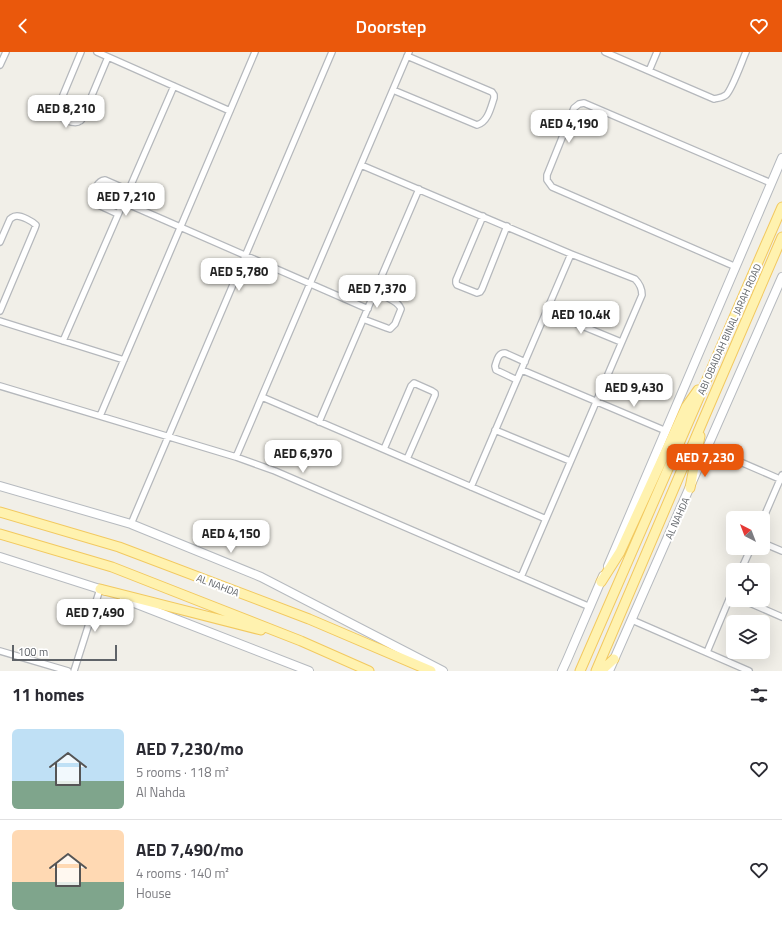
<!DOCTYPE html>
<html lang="en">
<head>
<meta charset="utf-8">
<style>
  body { margin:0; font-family:"Titillium Web",sans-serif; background:#f7f7f7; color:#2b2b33; height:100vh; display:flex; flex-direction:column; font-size:15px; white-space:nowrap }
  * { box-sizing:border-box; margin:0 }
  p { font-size:13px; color:#7c7c81 }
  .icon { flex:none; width:22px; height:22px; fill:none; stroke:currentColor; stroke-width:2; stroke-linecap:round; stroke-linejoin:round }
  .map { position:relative; height:619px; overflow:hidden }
  .side { display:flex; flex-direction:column; background:#fff; flex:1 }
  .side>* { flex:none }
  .needle { width:26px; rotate:318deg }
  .tools { position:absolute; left:726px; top:459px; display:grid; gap:8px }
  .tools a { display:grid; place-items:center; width:44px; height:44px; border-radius:6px; background:#fff; box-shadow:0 4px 16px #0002; font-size:20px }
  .scale { position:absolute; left:12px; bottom:10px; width:105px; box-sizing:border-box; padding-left:4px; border:2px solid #5f6368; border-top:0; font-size:11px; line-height:14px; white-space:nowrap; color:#5f6368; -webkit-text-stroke:3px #fff; paint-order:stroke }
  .price { position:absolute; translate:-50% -34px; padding:0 9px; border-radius:8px; background:#fff; color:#222; font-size:13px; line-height:26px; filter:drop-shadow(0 1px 2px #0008) }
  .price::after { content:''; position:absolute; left:50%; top:24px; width:12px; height:9px; margin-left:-6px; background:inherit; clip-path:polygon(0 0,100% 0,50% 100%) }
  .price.selected { background:#ea580c; color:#fff }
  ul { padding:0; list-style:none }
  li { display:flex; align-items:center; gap:12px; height:100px; padding:0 12px }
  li+li { border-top:1px solid #e1e1e2 }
  li span { display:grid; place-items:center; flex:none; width:112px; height:80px; border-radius:6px; color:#555 }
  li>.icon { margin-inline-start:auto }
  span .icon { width:48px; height:48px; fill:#fffc; stroke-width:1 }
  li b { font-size:17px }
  h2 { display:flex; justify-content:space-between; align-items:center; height:48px; padding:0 12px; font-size:17px }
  header { display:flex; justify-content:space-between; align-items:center; height:52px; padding:0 12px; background:#ea580c; color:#fff; font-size:18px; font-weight:600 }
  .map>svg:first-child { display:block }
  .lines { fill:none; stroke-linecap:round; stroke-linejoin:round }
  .street-casing { stroke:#b5b8bc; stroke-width:8 }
  .secondary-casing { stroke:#b6babf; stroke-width:10 }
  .primary-casing { stroke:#f2c960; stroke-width:11 }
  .street { stroke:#fff; stroke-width:5.5 }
  .secondary { stroke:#fff; stroke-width:8 }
  .primary { stroke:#fff2af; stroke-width:9 }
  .labels { text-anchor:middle; stroke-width:4; stroke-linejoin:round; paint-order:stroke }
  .street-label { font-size:10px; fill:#5f6368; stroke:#fff }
</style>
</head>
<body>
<header><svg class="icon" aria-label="back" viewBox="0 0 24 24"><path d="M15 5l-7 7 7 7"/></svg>Doorstep<svg class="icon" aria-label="heart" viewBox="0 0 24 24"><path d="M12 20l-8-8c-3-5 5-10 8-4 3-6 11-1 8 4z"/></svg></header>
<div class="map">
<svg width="782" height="619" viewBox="0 0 782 619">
  <rect width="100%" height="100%" fill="#f1efe8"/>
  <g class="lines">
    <defs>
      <path id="street" d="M81,0L56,60C59,65 74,74 80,69C81,69 81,68 82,67L108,5
        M97,0L230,59
        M605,0L714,47C718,46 722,46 726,43C732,38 742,9 746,0
        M0,13L6,0
        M649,19L657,0
        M393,38L477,73C488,70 491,55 494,46V43L492,40L407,4
        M361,113L571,202L635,227C640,232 642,236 642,243L521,525
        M123,150L368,257
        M118,162L92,150V148C94,140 96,129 105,128L128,138
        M483,164L456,228V231L457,233L477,241L480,240L482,237L507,174
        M0,190L10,167C13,165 13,164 17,164C22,164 32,169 36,173L35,176L0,259
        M736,215L552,135L547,128V123L574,56L579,52L584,51L771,131
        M546,259L621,290
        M363,267L387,276L390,277L395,272L401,257C398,248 383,244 375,241
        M0,269L124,308
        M63,289L174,34
        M522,318L666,379
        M517,328L496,318L495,314C497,308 498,301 505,301L525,310
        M0,334L236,405L275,419L590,555
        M262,345L546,467
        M100,364L255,0
        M319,370L419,137
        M495,378L570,409
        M708,396L782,428
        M384,397L411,334L414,331L432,339L435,341V343L407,407
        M236,405L409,0
        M471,435L571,202
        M763,467L782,423
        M131,472L332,0
        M763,491L782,499
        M741,518L751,496
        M743,548L782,565
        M632,568L749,619
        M0,599L68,619
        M707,600L733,538
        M74,619L100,537"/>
      <path id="secondary" d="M0,434L131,472L261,525L443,619
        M0,505L106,539
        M608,514L782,106
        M124,547L309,619
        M562,619L567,608L603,524
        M609,619L782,225"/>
      <path id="primary" d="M690,436L700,384
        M0,460L119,495L309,567L431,619
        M0,482L112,515L301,589L369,619
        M601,530L620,500L686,355L698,338
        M100,537L261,578
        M580,619L782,155
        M596,619L704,366L782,185
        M601,619L614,607"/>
    </defs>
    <use href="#street" class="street-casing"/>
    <use href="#secondary" class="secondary-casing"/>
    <use href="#primary" class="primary-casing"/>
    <use href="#street" class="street"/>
    <use href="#secondary" class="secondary"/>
    <use href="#primary" class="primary"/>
  </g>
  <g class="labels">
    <g class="street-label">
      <text transform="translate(729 277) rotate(-66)" y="4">ABI OBAIDAH BINAL JARAH ROAD</text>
      <text transform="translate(677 466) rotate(-66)" y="4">AL NAHDA</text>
      <text transform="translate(218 533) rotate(21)" y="4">AL NAHDA</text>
    </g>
  </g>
</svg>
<div class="tools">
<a><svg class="needle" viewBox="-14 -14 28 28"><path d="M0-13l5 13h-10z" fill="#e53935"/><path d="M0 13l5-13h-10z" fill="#7c7c81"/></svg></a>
<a><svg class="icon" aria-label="locate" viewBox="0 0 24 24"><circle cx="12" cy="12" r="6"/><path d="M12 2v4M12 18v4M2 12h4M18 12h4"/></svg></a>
<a><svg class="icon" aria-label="layers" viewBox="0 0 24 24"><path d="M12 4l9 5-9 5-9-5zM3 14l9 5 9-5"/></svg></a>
</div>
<div class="scale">100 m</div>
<b class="price" style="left:66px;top:77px">AED 8,210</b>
<b class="price" style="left:569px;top:92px">AED 4,190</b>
<b class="price" style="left:126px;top:165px">AED 7,210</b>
<b class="price" style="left:239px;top:240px">AED 5,780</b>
<b class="price" style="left:377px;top:257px">AED 7,370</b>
<b class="price" style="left:581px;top:283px">AED 10.4K</b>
<b class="price" style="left:634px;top:356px">AED 9,430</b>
<b class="price" style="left:303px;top:422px">AED 6,970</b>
<b class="price selected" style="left:705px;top:426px">AED 7,230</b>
<b class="price" style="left:231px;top:502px">AED 4,150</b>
<b class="price" style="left:95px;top:581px">AED 7,490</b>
</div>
<section class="side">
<h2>11 homes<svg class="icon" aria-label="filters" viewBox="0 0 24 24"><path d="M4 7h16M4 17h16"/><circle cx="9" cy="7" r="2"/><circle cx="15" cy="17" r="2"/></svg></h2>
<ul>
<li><span style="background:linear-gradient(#bfe0f5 65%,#7fa58c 0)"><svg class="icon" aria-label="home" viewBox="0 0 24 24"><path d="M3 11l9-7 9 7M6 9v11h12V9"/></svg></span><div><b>AED 7,230/mo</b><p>5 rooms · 118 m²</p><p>Al Nahda</p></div><svg class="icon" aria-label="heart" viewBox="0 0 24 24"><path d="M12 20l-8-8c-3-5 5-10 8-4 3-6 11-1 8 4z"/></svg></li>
<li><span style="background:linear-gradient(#ffd9b3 65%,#7fa58c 0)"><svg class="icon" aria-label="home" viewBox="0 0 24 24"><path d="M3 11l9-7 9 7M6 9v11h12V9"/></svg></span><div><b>AED 7,490/mo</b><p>4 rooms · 140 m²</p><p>House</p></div><svg class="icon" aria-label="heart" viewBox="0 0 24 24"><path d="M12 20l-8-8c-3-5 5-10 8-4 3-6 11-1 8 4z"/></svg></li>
</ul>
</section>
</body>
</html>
